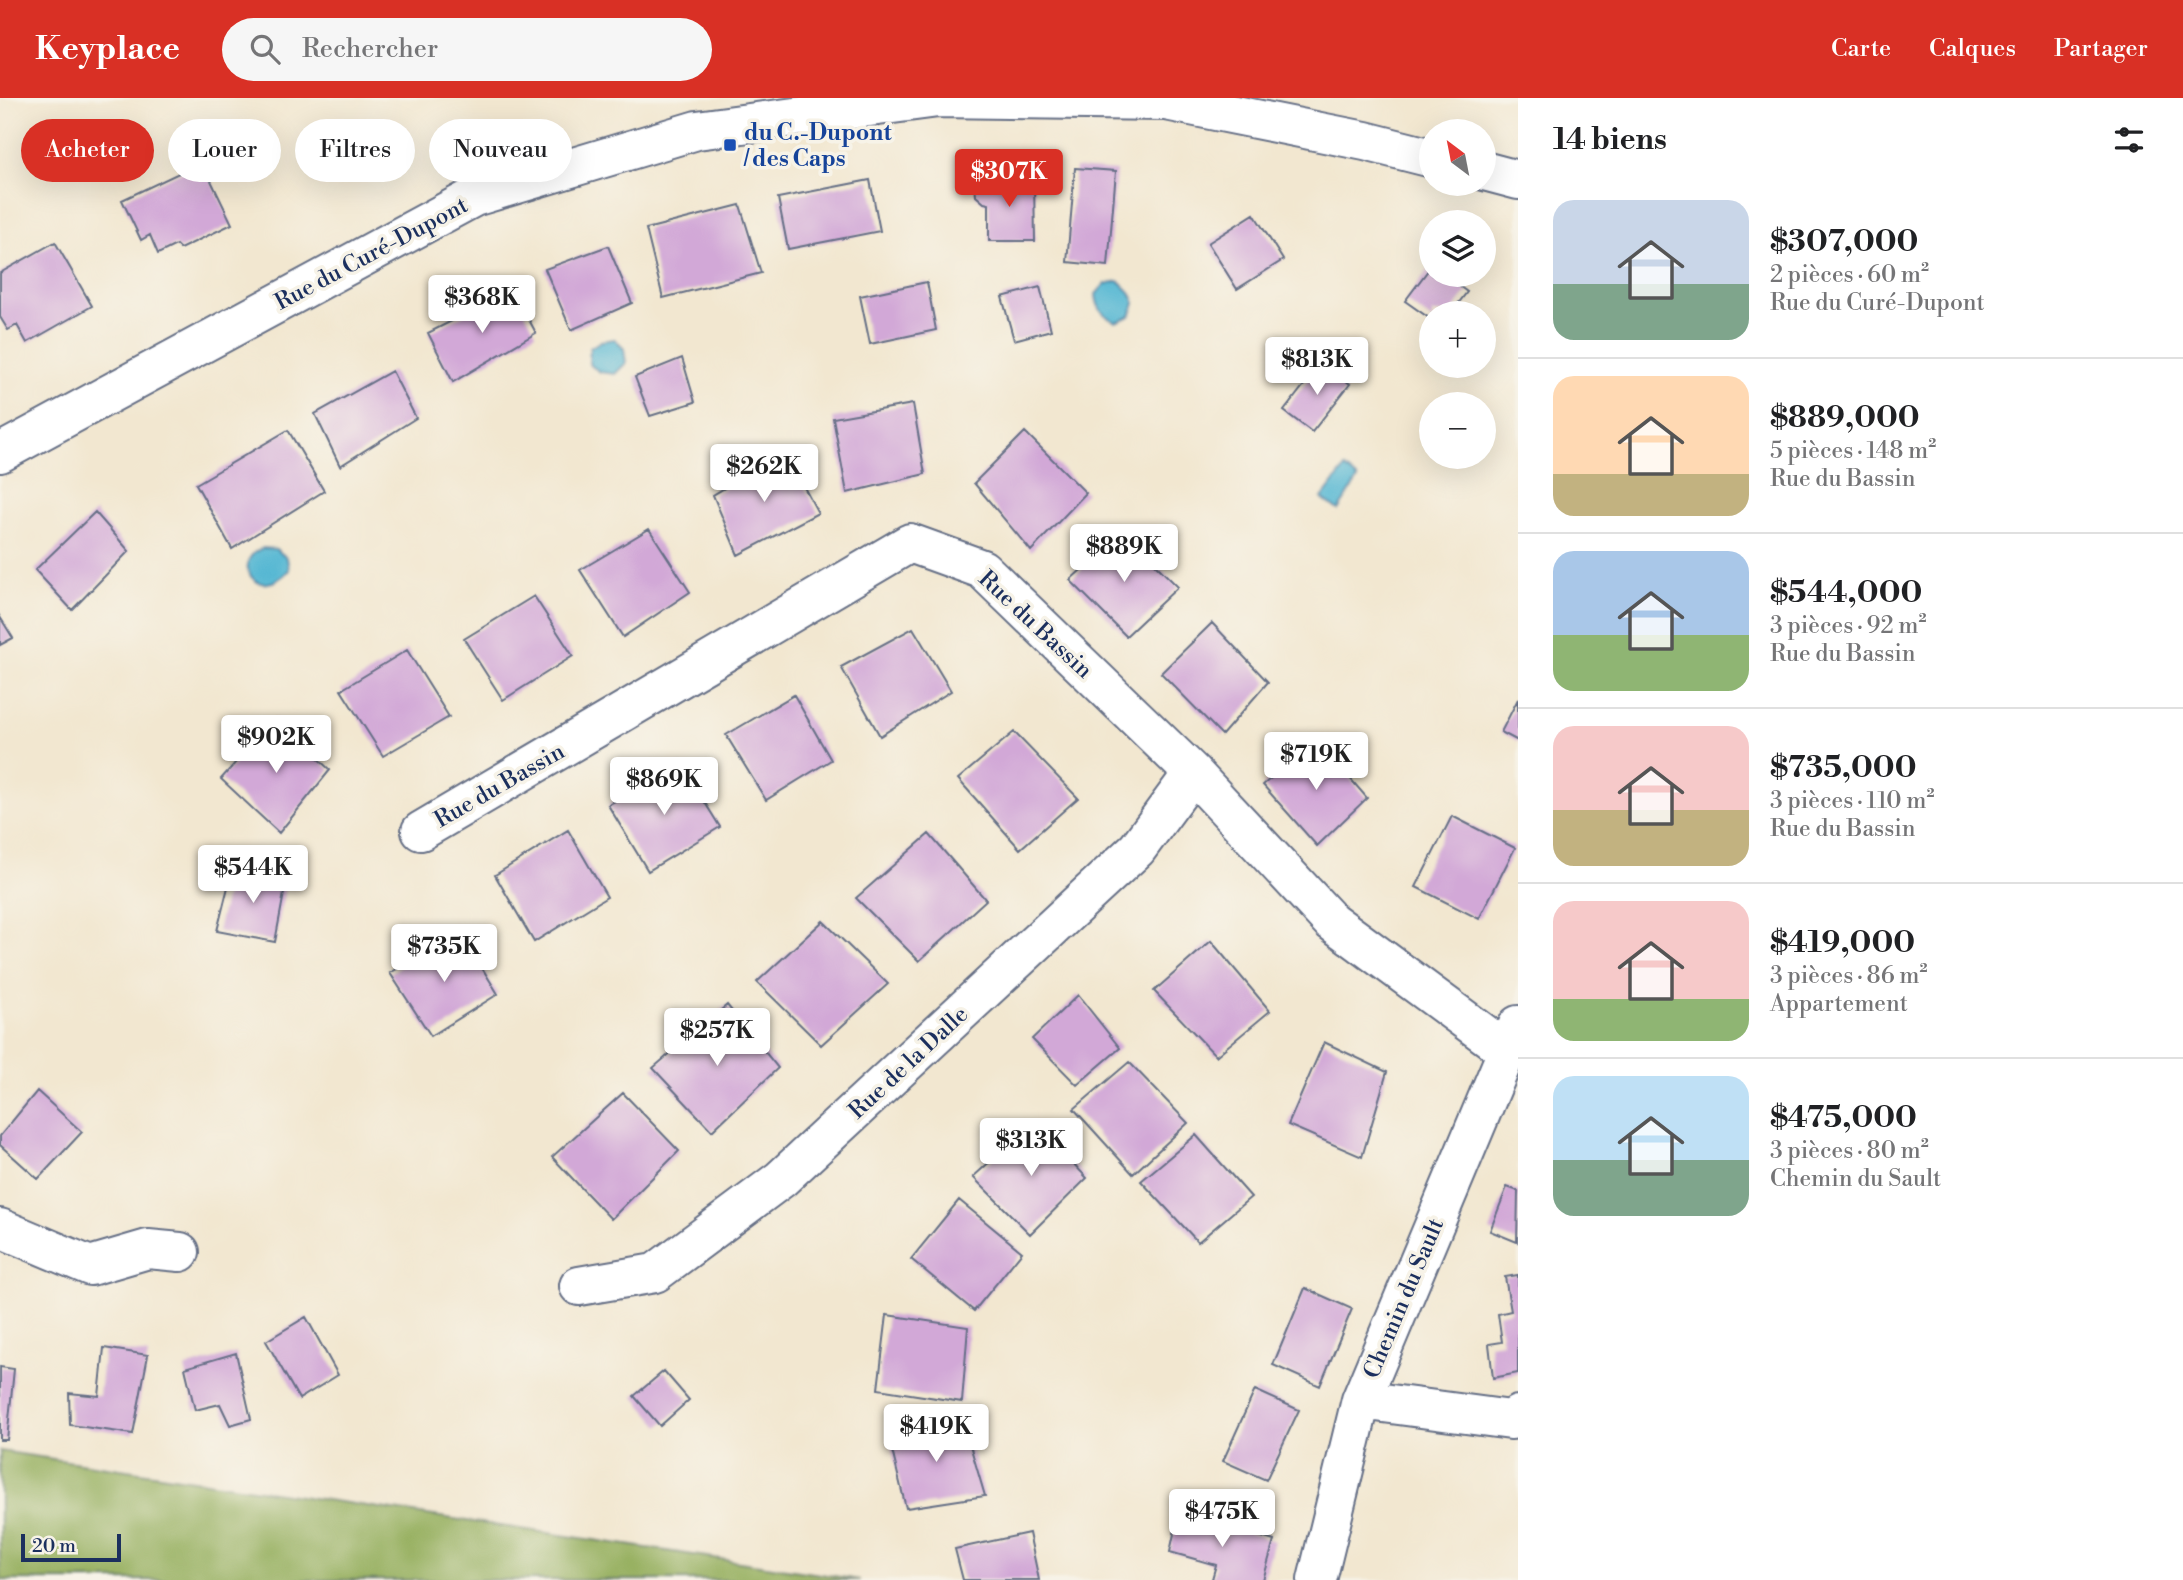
<!DOCTYPE html>
<html lang="fr">
<head>
<meta charset="utf-8">
<style>
  body { margin:0; font-family:"Libre Bodoni",serif; background:#f6f6f6; color:#202124; height:100vh; display:flex; flex-direction:column; font-size:26px; white-space:nowrap }
  * { box-sizing:border-box; margin:0 }
  p { font-size:23px; color:#757577 }
  .icon { flex:none; width:38px; height:38px; fill:none; stroke:currentColor; stroke-width:2; stroke-linecap:round; stroke-linejoin:round }
  .map { position:relative; flex:1; overflow:hidden }
  .details { display:flex; flex-direction:column; background:#fff; width:665px }
  .details>* { flex:none }
  .hud { position:absolute; left:21px; top:21px; width:665px; height:63px; display:flex; gap:14px }
  .needle { width:46px; rotate:328deg }
  .buttons { position:absolute; left:1419px; top:21px; display:grid; gap:14px }
  .buttons a { display:grid; place-items:center; width:77px; height:77px; border-radius:50%; background:#fff; box-shadow:0 7px 28px #0002; font-size:35px }
  .scale { position:absolute; left:21px; bottom:18px; width:100px; box-sizing:border-box; padding-left:7px; border:4px solid #1b2f5e; border-top:0; font-size:19px; line-height:24px; white-space:nowrap; color:#1b2f5e; -webkit-text-stroke:5px #f7f3e8; paint-order:stroke }
  .price { position:absolute; translate:-50% -60px; padding:0 16px; border-radius:7px; background:#fff; color:#222; font-size:23px; line-height:46px; filter:drop-shadow(0 2px 4px #0008) }
  .price::after { content:''; position:absolute; left:50%; top:42px; width:21px; height:16px; margin-left:-10px; background:inherit; clip-path:polygon(0 0,100% 0,50% 100%) }
  .price.active { background:#d93025; color:#fff }
  ul { padding:0; list-style:none }
  li { display:flex; align-items:center; gap:21px; height:175px; padding:0 35px }
  li+li { border-top:2px solid #e0e0e0 }
  li span { display:grid; place-items:center; flex:none; width:196px; height:140px; border-radius:21px; color:#555 }
  li>.icon { margin-inline-start:auto }
  span .icon { width:84px; height:84px; fill:#fffc; stroke-width:1 }
  li b { font-size:30px }
  h2 { display:flex; justify-content:space-between; align-items:center; height:84px; padding:0 35px; font-size:30px }
  .tag { padding:0 24px; border-radius:32px; background:#fff; box-shadow:0 7px 28px #0002; font-size:24px; line-height:63px }
  .tag.active { background:#d93025; color:#fff }
  header { display:flex; align-items:center; gap:42px; box-sizing:border-box; height:98px; padding:0 35px; background:#d93025; color:#fff }
  header strong { font-size:33px }
  nav { display:flex; gap:38px; margin-inline-start:auto; font-size:24px }
  .search { width:490px; height:63px; background:#f6f6f6; display:flex; align-items:center; gap:18px; box-sizing:border-box; padding:0 24px; border-radius:38px; color:#757577; font-size:26px }
  main { display:flex; flex:1; min-height:0 }
  .map>svg:first-child { display:block }
  .forest { fill:#98b162; stroke:#5a7060; stroke-width:2 }
  .water { fill:#54b7d3; stroke:#387398; stroke-width:2 }
  .building { fill:#d2a8d7 }
  .lines { fill:none; stroke-linecap:round; stroke-linejoin:round }
  .minor-casing { stroke:#666f86; stroke-width:42 }
  .minor { stroke:#fff; stroke-width:38 }
  .transit-dot { fill:#1a4fb4; stroke:#f7f3e8; stroke-width:2.5 }
  .labels { text-anchor:middle; stroke-width:7; stroke-linejoin:round; paint-order:stroke }
  .transit-label { font-size:23px; font-weight:bold; fill:#164399; stroke:#f7f3e8; text-anchor:start }
  .street-label { font-size:23px; fill:#1b2f5e; stroke:#f7f3e8 }
</style>
</head>
<body>
<header>
<strong>Keyplace</strong>
<div class="search"><svg class="icon" aria-label="search" viewBox="0 0 24 24"><circle cx="10" cy="10" r="6"/><path d="M15 15l6 6"/></svg>Rechercher</div>
<nav><a>Carte</a><a>Calques</a><a>Partager</a></nav>
</header>
<main>
<div class="map">
<svg width="1518" height="1482" viewBox="0 0 1518 1482">
  <rect width="100%" height="100%" fill="#f7f3e8"/>
  <filter id="ink" filterUnits="userSpaceOnUse"><feTurbulence type="fractalNoise" baseFrequency=".0143" numOctaves="2"/><feDisplacementMap in="SourceGraphic" scale="14" xChannelSelector="R" yChannelSelector="G"/><feConvolveMatrix kernelMatrix="1 2 1 2 8 2 1 2 1" color-interpolation-filters="sRGB"/></filter>
  <filter id="wash" filterUnits="userSpaceOnUse"><feTurbulence type="fractalNoise" baseFrequency=".00686" numOctaves="4" result="noise"/><feDisplacementMap in="SourceGraphic" scale="28" xChannelSelector="R" yChannelSelector="G"/><feGaussianBlur stdDeviation="1.57" result="paint"/><feColorMatrix in="noise" values="0 0 0 0 0 0 0 0 0 0 0 0 0 0 0 0 0 1.4 0 .05"/><feComposite in="paint" operator="in"/></filter>
  <g filter="url(#wash)">
    <rect width="100%" height="100%" fill="#f2e7d0"/>
    <path class="forest" d="M0,1353L860,1482H0Z"/>
    <path class="water" d="M1119,183L1130,194L1135,205L1130,218L1116,224C1103,217 1097,211 1096,196L1105,186Z
      M615,241L624,251L626,265L615,276L600,274L589,266L590,250L601,243Z
      M1345,370L1358,381L1338,412L1322,400Z
      M263,450L276,451L287,460L289,472C256,508 230,461 263,450Z"/>
    <g id="blocks">
      <path class="building" d="M202,64L232,126L180,151L176,147L158,156L150,137L141,142L122,102Z
        M1075,70L1116,73L1108,168L1067,164Z
        M983,78H994L1000,85H1034L1035,143H989V106L984,105L976,98L975,87Z
        M870,82L880,133L788,151L778,100Z
        M740,107L761,175L663,200L646,131Z
        M1254,116L1283,162L1237,191L1208,145Z
        M55,144L92,208L27,245L17,227L8,232L0,219V175Z
        M608,148L632,205L571,232L545,171Z
        M1432,167V177H1444L1467,194L1451,215H1432V222L1405,203Z
        M927,184L936,232L870,246L860,198Z
        M1040,189L1051,232L1014,242L1002,199Z
        M513,192L536,235L453,284L428,235Z
        M682,260L695,304L650,318L635,279Z
        M1322,264L1350,286L1312,334L1284,313Z
        M392,273L416,320L340,368L315,316Z
        M913,306L925,376L847,395L833,320Z
        M288,332L324,393L232,451L196,386Z
        M1025,334L1086,395L1031,453L974,385Z
        M785,354L818,415L738,457L713,397Z
        M95,414L129,453L72,512L35,472Z
        M649,431L690,494L623,539L580,472Z
        M1123,434L1178,489L1126,538L1070,482Z
        M534,498L573,558L503,602L464,541Z
        M0,519L13,540L0,547Z
        M1212,525L1268,584L1222,637L1161,575Z
        M913,530L951,593L880,638L841,569Z
        M407,552L449,619L383,658L341,592Z
        M794,597L831,662L766,702L726,637Z
        M1518,601V643L1501,634Z
        M275,620L330,672L279,735L221,681Z
        M1014,634L1078,700L1020,751L958,681Z
        M1316,641L1367,700L1317,748L1263,687Z
        M681,666L720,729L648,773L608,707Z
        M1452,718L1515,750L1479,821L1416,789Z
        M568,732L607,799L534,844L495,777Z
        M929,736L986,802L919,863L856,800Z
        M233,769L287,779L275,844L217,833Z
        M823,823L888,886L821,947L757,884Z
        M460,834L498,896L431,938L390,875Z
        M1211,843L1270,913L1216,958L1154,893Z
        M1078,897L1120,950L1077,987L1032,941Z
        M727,907L778,970L712,1033L653,970Z
        M1324,944L1387,974L1362,1059L1288,1027Z
        M1129,964L1188,1025L1133,1076L1074,1011Z
        M37,993L82,1034L38,1081L0,1047V1038Z
        M623,995L679,1053L611,1121L552,1059Z
        M1034,1024L1087,1080L1030,1136L973,1079Z
        M1196,1037L1251,1099L1198,1144L1141,1083Z
        M1507,1089L1518,1093L1517,1144L1490,1133Z
        M959,1102L1022,1154L974,1213L911,1161Z
        M1518,1177V1275L1493,1280L1489,1246L1502,1244L1498,1216L1511,1213L1505,1179Z
        M1305,1190L1352,1211L1320,1288L1273,1267Z
        M887,1217L968,1229L962,1304L878,1291Z
        M306,1219L338,1277L299,1301L266,1243Z
        M104,1250L148,1257L133,1336L70,1327L69,1295L99,1298Z
        M236,1255L251,1321L230,1327L220,1306L195,1312L185,1270Z
        M0,1269L14,1271L7,1342H0Z
        M664,1273L689,1302L660,1328L634,1298Z
        M1255,1292L1299,1312L1266,1382L1223,1363Z
        M962,1320L985,1398L906,1410L888,1336Z
        M1179,1413L1215,1424L1212,1433L1227,1438L1232,1429L1274,1443L1263,1482H1214L1212,1481L1216,1467L1170,1454Z
        M1029,1435L1039,1482H963L955,1451Z"/>
    </g>
  </g>
  <g filter="url(#ink)">
    <use href="#blocks" fill-opacity="0" stroke="#666f86" stroke-width="2"/>
    <g class="lines">
      <defs>
        <path id="minor" d="M1484,73L1518,82
          M0,355L474,99L697,32L938,0L1166,3L1365,43L1432,60
          M421,733L910,445L982,471L1193,675L1331,823L1506,952
          M0,1130L90,1168L148,1151L180,1154
          M579,1188L655,1175L781,1081L1137,751L1193,675
          M1361,1302L1511,1322L1518,1317
          M1317,1482L1361,1302L1518,927"/>
      </defs>
      <use href="#minor" class="minor-casing"/>
      <use href="#minor" class="minor"/>
    </g>
  </g>
  <rect class="transit-dot" x="723" y="40" width="14" height="14" rx="3.5"/>
  <g class="labels">
    <g class="transit-label">
      <text x="744" y="42">du C.-Dupont<tspan x="744" dy="26">/ des Caps</tspan></text>
    </g>
    <g class="street-label">
      <text transform="translate(371 155) rotate(-28)" y="8">Rue du Curé-Dupont</text>
      <text transform="translate(1036 526) rotate(43)" y="8">Rue du Bassin</text>
      <text transform="translate(499 687) rotate(-30)" y="8">Rue du Bassin</text>
      <text transform="translate(908 964) rotate(-43)" y="8">Rue de la Dalle</text>
      <text transform="translate(1403 1200) rotate(-67)" y="8">Chemin du Sault</text>
    </g>
  </g>
</svg>
<div class="buttons">
<a><svg class="needle" viewBox="-14 -14 28 28"><path d="M0-13l5 13h-10z" fill="#e53935"/><path d="M0 13l5-13h-10z" fill="#757577"/></svg></a>
<a><svg class="icon" aria-label="layers" viewBox="0 0 24 24"><path d="M12 4l9 5-9 5-9-5zM3 14l9 5 9-5"/></svg></a>
<a>+</a>
<a>−</a>
</div>
<div class="scale">20 m</div>
<b class="price active" style="left:1009px;top:111px">$307K</b>
<b class="price" style="left:482px;top:237px">$368K</b>
<b class="price" style="left:1317px;top:299px">$813K</b>
<b class="price" style="left:764px;top:406px">$262K</b>
<b class="price" style="left:1124px;top:486px">$889K</b>
<b class="price" style="left:276px;top:677px">$902K</b>
<b class="price" style="left:1316px;top:694px">$719K</b>
<b class="price" style="left:664px;top:719px">$869K</b>
<b class="price" style="left:253px;top:807px">$544K</b>
<b class="price" style="left:444px;top:886px">$735K</b>
<b class="price" style="left:717px;top:970px">$257K</b>
<b class="price" style="left:1031px;top:1080px">$313K</b>
<b class="price" style="left:936px;top:1366px">$419K</b>
<b class="price" style="left:1222px;top:1451px">$475K</b>
<div class="hud">
<a class="tag active">Acheter</a>
<a class="tag">Louer</a>
<a class="tag">Filtres</a>
<a class="tag">Nouveau</a>
</div>
</div>
<section class="details">
<h2>14 biens<svg class="icon" aria-label="filters" viewBox="0 0 24 24"><path d="M4 7h16M4 17h16"/><circle cx="9" cy="7" r="2"/><circle cx="15" cy="17" r="2"/></svg></h2>
<ul>
<li><span style="background:linear-gradient(#c9d6e8 60%,#7fa58c 0)"><svg class="icon" aria-label="home" viewBox="0 0 24 24"><path d="M3 11l9-7 9 7M6 9v11h12V9"/></svg></span><div><b>$307,000</b><p>2 pièces · 60 m²</p><p>Rue du Curé-Dupont</p></div></li>
<li><span style="background:linear-gradient(#ffd9b3 70%,#c2b280 0)"><svg class="icon" aria-label="home" viewBox="0 0 24 24"><path d="M3 11l9-7 9 7M6 9v11h12V9"/></svg></span><div><b>$889,000</b><p>5 pièces · 148 m²</p><p>Rue du Bassin</p></div></li>
<li><span style="background:linear-gradient(#a9c7e8 60%,#8fb573 0)"><svg class="icon" aria-label="home" viewBox="0 0 24 24"><path d="M3 11l9-7 9 7M6 9v11h12V9"/></svg></span><div><b>$544,000</b><p>3 pièces · 92 m²</p><p>Rue du Bassin</p></div></li>
<li><span style="background:linear-gradient(#f6c9c9 60%,#c2b280 0)"><svg class="icon" aria-label="home" viewBox="0 0 24 24"><path d="M3 11l9-7 9 7M6 9v11h12V9"/></svg></span><div><b>$735,000</b><p>3 pièces · 110 m²</p><p>Rue du Bassin</p></div></li>
<li><span style="background:linear-gradient(#f6c9c9 70%,#8fb573 0)"><svg class="icon" aria-label="home" viewBox="0 0 24 24"><path d="M3 11l9-7 9 7M6 9v11h12V9"/></svg></span><div><b>$419,000</b><p>3 pièces · 86 m²</p><p>Appartement</p></div></li>
<li><span style="background:linear-gradient(#bfe0f5 60%,#7fa58c 0)"><svg class="icon" aria-label="home" viewBox="0 0 24 24"><path d="M3 11l9-7 9 7M6 9v11h12V9"/></svg></span><div><b>$475,000</b><p>3 pièces · 80 m²</p><p>Chemin du Sault</p></div></li>
</ul>
</section>
</main>
</body>
</html>
